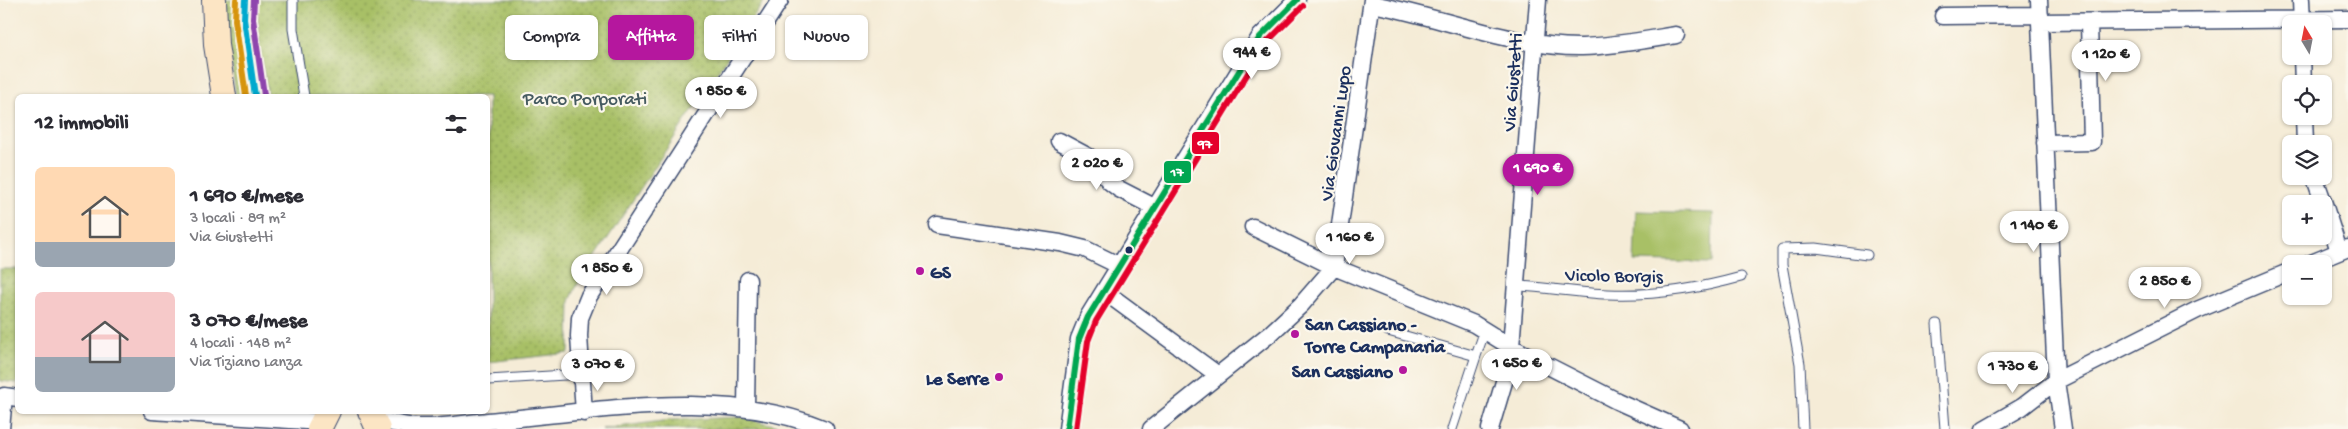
<!DOCTYPE html>
<html lang="it">
<head>
<meta charset="utf-8">
<style>
  body { margin:0; font-family:"Gochi Hand",sans-serif; background:#f7f7f7; color:#2b2b33; height:100vh; display:flex; flex-direction:column; font-size:19px; white-space:nowrap }
  * { box-sizing:border-box; margin:0 }
  p { font-size:16px; color:#7c7c81 }
  .icon { flex:none; width:28px; height:28px; fill:none; stroke:currentColor; stroke-width:2; stroke-linecap:round; stroke-linejoin:round }
  .map { position:relative; flex:1; overflow:hidden }
  .side { position:absolute; left:15px; top:94px; width:475px; height:320px; display:flex; flex-direction:column; background:#fff; border-radius:8px; box-shadow:0 1px 4px #0004 }
  .side>* { flex:none }
  .top-card { position:absolute; left:505px; top:15px; width:475px; height:45px; display:flex; gap:10px }
  .needle { width:32px; rotate:350deg }
  .fabs { position:absolute; left:2282px; top:15px; display:grid; gap:10px }
  .fabs a { display:grid; place-items:center; width:50px; height:50px; border-radius:8px; background:#fff; box-shadow:0 1px 4px #0004; font-size:25px }
  .price { position:absolute; translate:-50% -42px; padding:0 11px; border-radius:18px; background:#fff; color:#222; font-size:16px; line-height:32px; filter:drop-shadow(0 1px 2px #0008) }
  .price::after { content:''; position:absolute; left:50%; top:30px; width:15px; height:11px; margin-left:-8px; background:inherit; clip-path:polygon(0 0,100% 0,50% 100%) }
  .price.active { background:#b5179e; color:#fff }
  ul { padding:0; list-style:none }
  li { display:flex; align-items:center; gap:15px; height:125px; padding:0 20px }
  li span { display:grid; place-items:center; flex:none; width:140px; height:100px; border-radius:8px; color:#555 }
  li>.icon { margin-inline-start:auto }
  span .icon { width:60px; height:60px; fill:#fffc; stroke-width:1 }
  li b { font-size:21px }
  h2 { display:flex; justify-content:space-between; align-items:center; height:60px; padding:0 20px; font-size:21px }
  .chip { padding:0 18px; border-radius:8px; background:#fff; box-shadow:0 1px 4px #0004; font-size:18px; line-height:45px }
  .chip.active { background:#b5179e; color:#fff }
  .map>svg:first-child { display:block }
  .green { fill:url(#green-dots); stroke:#627862 }
  .pitch { fill:#a8c066; stroke:#627862 }
  .lines { fill:none; stroke-linecap:round; stroke-linejoin:round }
  .lane-casing { stroke:#3c4b70; stroke-width:11 }
  .street-casing { stroke:#3c4b70; stroke-width:19 }
  .secondary-casing { stroke:#3c4b70; stroke-width:26 }
  .lane { stroke:#fff; stroke-width:9 }
  .street { stroke:#fff; stroke-width:16 }
  .secondary { stroke:#fce5c4; stroke-width:24 }
  .bus-1-casing { stroke:#fbf7ec; stroke-width:10 }
  .bus-2-casing { stroke:#fbf7ec; stroke-width:10 }
  .bus-3-casing { stroke:#fbf7ec; stroke-width:10 }
  .bus-4-casing { stroke:#fbf7ec; stroke-width:10 }
  .bus-5-casing { stroke:#fbf7ec; stroke-width:10 }
  .bus-1 { stroke:#00a651; stroke-width:6 }
  .bus-2 { stroke:#e4002b; stroke-width:6 }
  .bus-3 { stroke:#00a9ce; stroke-width:6 }
  .bus-4 { stroke:#d6940e; stroke-width:6 }
  .bus-5 { stroke:#8e44ad; stroke-width:6 }
  .bus-dot { fill:#1b2f5e; stroke:#fbf7ec; stroke-width:2 }
  .poi-dot { fill:#b5179e; stroke:#fbf7ec; stroke-width:2 }
  .labels { text-anchor:middle; stroke-width:4.5; stroke-linejoin:round; paint-order:stroke }
  .street-label { font-size:19px; fill:#1b2f5e; stroke:#fbf7ec }
  .park-label { font-size:19px; fill:#455a60; stroke:#fbf7ec }
  .poi-label { font-size:19px; font-weight:bold; fill:#1b2f5e; stroke:#fbf7ec; text-anchor:start }
  .line-badge { stroke:#fbf7ec; stroke-width:2 }
  .badge-label { font-size:14px; text-anchor:middle; font-weight:bold; fill:#fff }
</style>
</head>
<body>
<div class="map">
<svg width="2348" height="429" viewBox="0 0 2348 429">
  <defs>
    <pattern id="green-dots" width="8" height="8" patternUnits="userSpaceOnUse" patternTransform="scale(1.25)"><rect width="8" height="8" fill="#a8c066"/><path d="M2 2h.1M6 6h.1" fill="none" stroke="#889c57" stroke-width="1.8" stroke-linecap="round"/></pattern>
  </defs>
  <rect width="100%" height="100%" fill="#fbf7ec"/>
  <filter id="ink" filterUnits="userSpaceOnUse"><feTurbulence type="fractalNoise" baseFrequency=".02" numOctaves="2"/><feDisplacementMap in="SourceGraphic" scale="10" xChannelSelector="R" yChannelSelector="G"/><feConvolveMatrix kernelMatrix="1 2 1 2 8 2 1 2 1" color-interpolation-filters="sRGB"/></filter>
  <filter id="wash" filterUnits="userSpaceOnUse"><feTurbulence type="fractalNoise" baseFrequency=".0096" numOctaves="4" result="noise"/><feDisplacementMap in="SourceGraphic" scale="20" xChannelSelector="R" yChannelSelector="G"/><feGaussianBlur stdDeviation="1.12" result="paint"/><feColorMatrix in="noise" values="0 0 0 0 0 0 0 0 0 0 0 0 0 0 0 0 0 1.4 0 .05"/><feComposite in="paint" operator="in"/></filter>
  <g filter="url(#wash)">
    <rect width="100%" height="100%" fill="#f5ecd7"/>
    <path class="green" d="M225,0H238L248,96H236L226,25Z
      M256,0H765L577,285L570,301L569,353L488,362V96H268L260,51Z
      M0,269H17V383L0,381Z
      M741,417L778,426V429H602L670,420Z"/>
    <path class="pitch" d="M1636,211L1713,213L1712,263L1634,261Z"/>
  </g>
  <g filter="url(#ink)">
    <g class="lines">
      <defs>
        <path id="lane" d="M293,0V29L304,96
          M1516,286C1546,287 1577,293 1608,294C1653,296 1698,289 1741,277
          M1937,324L1945,429
          M1388,331L1476,356L1485,330
          M488,380L581,374
          M1452,429L1476,356
          M1803,429L1800,364L1782,265V249L1816,248L1867,255"/>
        <path id="street" d="M2039,0L2056,381L2063,429
          M2301,0L2302,24
          M1372,4C1438,16 1516,48 1582,47C1613,46 1645,40 1676,35
          M1943,16L2040,15
          M2040,22L2348,19
          M2302,56L2303,84
          M2304,116L2305,144
          M1059,141L1089,157L1110,182L1119,189L1156,208
          M2045,143L2092,142L2089,22
          M2314,176L2324,204
          M2324,204L2339,251
          M937,225L1060,243L1085,249L1120,266
          M1253,227L1334,267L1474,324L1511,347L1617,401L1680,429
          M2309,264L2348,248
          M1105,292L1218,375
          M746,407L748,280
          M152,411L321,422
          M584,413L579,336L580,318L589,296L780,0
          M376,419C389,422 403,426 417,427C440,428 465,423 488,421C598,412 720,386 825,429
          M1,429L4,396L18,398
          M1067,429L1079,339L1088,317L1260,37L1297,0
          M1151,429L1271,333L1301,305L1334,267L1372,0
          M1490,429L1509,365L1511,347L1538,0
          M1984,429L2022,407L2056,381L2197,310L2291,271"/>
        <path id="secondary" d="M214,0L216,45L224,96
          M245,0L244,19L255,96
          M370,411L378,429
          M319,429L328,411"/>
      </defs>
      <use href="#lane" class="lane-casing"/>
      <use href="#street" class="street-casing"/>
      <use href="#secondary" class="secondary-casing"/>
      <use href="#lane" class="lane"/>
      <use href="#street" class="street"/>
      <use href="#secondary" class="secondary"/>
      <defs>
        <path id="bus-1" d="M1067,429L1079,339L1088,317L1260,37L1297,0"/>
        <path id="bus-2" d="M1076,429L1088,341L1096,321L1267,42L1303,6"/>
        <path id="bus-3" d="M245,0L244,19L255,96"/>
        <path id="bus-4" d="M236,0L235,20L246,96"/>
        <path id="bus-5" d="M254,0L253,19L264,95"/>
      </defs>
      <use href="#bus-1" class="bus-1-casing"/>
      <use href="#bus-2" class="bus-2-casing"/>
      <use href="#bus-3" class="bus-3-casing"/>
      <use href="#bus-4" class="bus-4-casing"/>
      <use href="#bus-5" class="bus-5-casing"/>
      <use href="#bus-1" class="bus-1"/>
      <use href="#bus-2" class="bus-2"/>
      <use href="#bus-3" class="bus-3"/>
      <use href="#bus-4" class="bus-4"/>
      <use href="#bus-5" class="bus-5"/>
    </g>
  </g>
  <circle class="bus-dot" cx="1129" cy="250" r="4.5"/>
  <g class="poi-dot">
    <circle cx="920" cy="271" r="5"/>
    <circle cx="1295" cy="334" r="5"/>
    <circle cx="1403" cy="370" r="5"/>
    <circle cx="999" cy="377" r="5"/>
  </g>
  <g class="labels">
    <g class="street-label">
      <text transform="translate(1511 82) rotate(-86)" y="7">Via Giustetti</text>
      <text transform="translate(1334 133) rotate(-82)" y="7">Via Giovanni Lupo</text>
      <text transform="translate(1614 274) rotate(1)" y="7">Vicolo Borgis</text>
    </g>
    <g class="park-label">
      <text x="585" y="104">Parco Porporati</text>
    </g>
    <g class="poi-label">
      <text x="930" y="278">GS</text>
      <text x="1305" y="330">San Cassiano -<tspan x="1305" dy="22">Torre Campanaria</tspan></text>
      <text x="1393" y="377" text-anchor="end">San Cassiano</text>
      <text x="989" y="384" text-anchor="end">Le Serre</text>
    </g>
  </g>
  <g class="line-badge">
    <rect x="1191" y="131" width="29" height="24" rx="5" fill="#e4002b"/>
    <rect x="1163" y="160" width="29" height="24" rx="5" fill="#00a651"/>
  </g>
  <g class="badge-label">
    <text x="1205" y="148">97</text>
    <text x="1177" y="176">17</text>
  </g>
</svg>
<div class="fabs">
<a><svg class="needle" viewBox="-14 -14 28 28"><path d="M0-13l5 13h-10z" fill="#e53935"/><path d="M0 13l5-13h-10z" fill="#7c7c81"/></svg></a>
<a><svg class="icon" aria-label="locate" viewBox="0 0 24 24"><circle cx="12" cy="12" r="6"/><path d="M12 2v4M12 18v4M2 12h4M18 12h4"/></svg></a>
<a><svg class="icon" aria-label="layers" viewBox="0 0 24 24"><path d="M12 4l9 5-9 5-9-5zM3 14l9 5 9-5"/></svg></a>
<a>+</a>
<a>−</a>
</div>
<b class="price" style="left:1252px;top:80px">944 €</b>
<b class="price" style="left:2106px;top:82px">1 120 €</b>
<b class="price" style="left:721px;top:119px">1 850 €</b>
<b class="price" style="left:1097px;top:191px">2 020 €</b>
<b class="price active" style="left:1538px;top:196px">1 690 €</b>
<b class="price" style="left:2034px;top:253px">1 140 €</b>
<b class="price" style="left:1350px;top:265px">1 160 €</b>
<b class="price" style="left:607px;top:296px">1 850 €</b>
<b class="price" style="left:2165px;top:309px">2 850 €</b>
<b class="price" style="left:1517px;top:391px">1 650 €</b>
<b class="price" style="left:598px;top:392px">3 070 €</b>
<b class="price" style="left:2013px;top:394px">1 730 €</b>
<div class="top-card">
<a class="chip">Compra</a>
<a class="chip active">Affitta</a>
<a class="chip">Filtri</a>
<a class="chip">Nuovo</a>
</div>
<section class="side">
<h2>12 immobili<svg class="icon" aria-label="filters" viewBox="0 0 24 24"><path d="M4 7h16M4 17h16"/><circle cx="9" cy="7" r="2"/><circle cx="15" cy="17" r="2"/></svg></h2>
<ul>
<li><span style="background:linear-gradient(#ffd9b3 75%,#9aa5b1 0)"><svg class="icon" aria-label="home" viewBox="0 0 24 24"><path d="M3 11l9-7 9 7M6 9v11h12V9"/></svg></span><div><b>1 690 €/mese</b><p>3 locali · 89 m²</p><p>Via Giustetti</p></div></li>
<li><span style="background:linear-gradient(#f6c9c9 65%,#9aa5b1 0)"><svg class="icon" aria-label="home" viewBox="0 0 24 24"><path d="M3 11l9-7 9 7M6 9v11h12V9"/></svg></span><div><b>3 070 €/mese</b><p>4 locali · 148 m²</p><p>Via Tiziano Lanza</p></div></li>
</ul>
</section>
</div>
</body>
</html>
